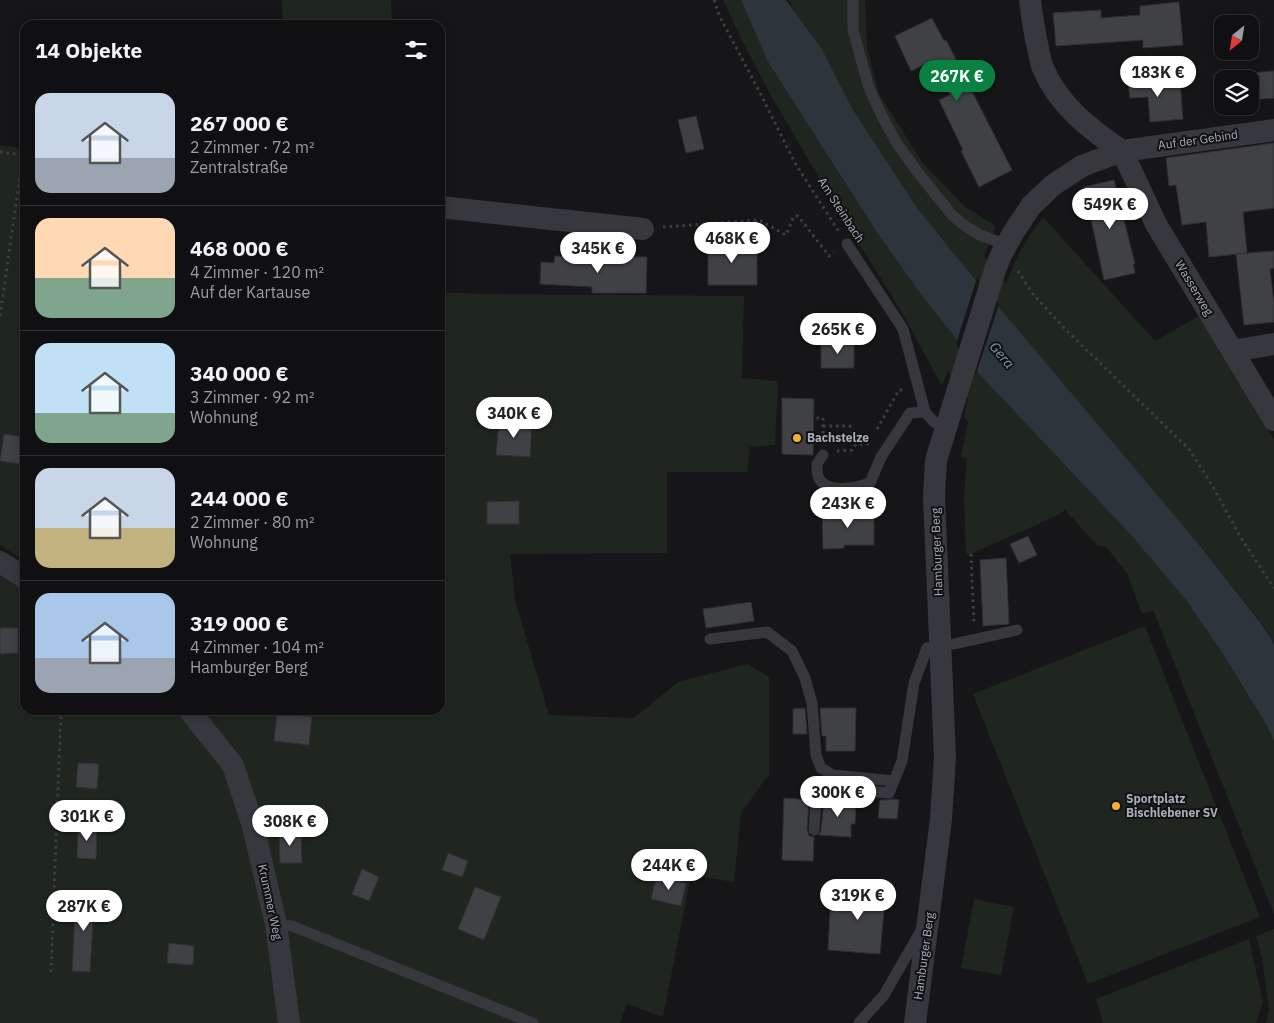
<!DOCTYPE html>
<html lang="de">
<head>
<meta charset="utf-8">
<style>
  body { margin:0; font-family:"IBM Plex Sans",sans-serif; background:#19191b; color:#f1f3f6; height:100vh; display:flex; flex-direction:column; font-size:19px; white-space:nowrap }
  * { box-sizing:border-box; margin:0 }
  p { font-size:16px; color:#9c9d9f }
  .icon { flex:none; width:28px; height:28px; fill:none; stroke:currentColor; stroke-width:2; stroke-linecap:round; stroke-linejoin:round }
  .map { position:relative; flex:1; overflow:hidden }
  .sheet { position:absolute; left:20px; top:20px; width:425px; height:695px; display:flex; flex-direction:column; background:#101012; border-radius:15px; box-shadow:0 2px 12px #0003,0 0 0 1px #303032 }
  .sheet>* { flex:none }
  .needle { width:32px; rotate:210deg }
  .controls { position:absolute; left:1214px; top:15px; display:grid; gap:10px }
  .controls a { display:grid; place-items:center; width:45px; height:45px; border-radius:10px; background:#101012; box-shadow:0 2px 12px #0003,0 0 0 1px #303032; font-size:25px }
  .price { position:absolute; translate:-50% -42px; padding:0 11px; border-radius:18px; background:#fff; color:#222; font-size:16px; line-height:32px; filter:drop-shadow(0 1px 2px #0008) }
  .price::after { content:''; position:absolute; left:50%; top:30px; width:15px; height:11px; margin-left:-8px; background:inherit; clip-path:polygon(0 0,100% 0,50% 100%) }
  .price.current { background:#0b8043; color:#fff }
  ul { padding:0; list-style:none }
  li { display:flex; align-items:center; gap:15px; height:125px; padding:0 15px }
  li+li { border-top:1px solid #303032 }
  li span { display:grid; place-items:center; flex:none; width:140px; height:100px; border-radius:15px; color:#555 }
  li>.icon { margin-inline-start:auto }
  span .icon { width:60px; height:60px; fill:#fffc; stroke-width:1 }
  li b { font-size:21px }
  h2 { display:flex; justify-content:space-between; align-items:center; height:60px; padding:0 15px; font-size:21px }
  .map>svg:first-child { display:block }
  .green { fill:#1e261f }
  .water { fill:#2c353c }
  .pier { fill:#161618 }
  .building { fill:#404145; stroke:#303034 }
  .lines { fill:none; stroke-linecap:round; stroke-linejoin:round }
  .path { stroke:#3d3f44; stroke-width:3; stroke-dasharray:2.5 4; stroke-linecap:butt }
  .lane { stroke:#37383d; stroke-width:11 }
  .street { stroke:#37383d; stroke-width:22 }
  .poi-dot { fill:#f2b134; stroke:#111113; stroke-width:2 }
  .labels { text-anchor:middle; stroke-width:4; stroke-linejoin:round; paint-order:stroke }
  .street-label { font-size:12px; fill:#a8adb8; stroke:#111113 }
  .poi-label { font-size:12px; font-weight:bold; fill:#a8adb8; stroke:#111113; text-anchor:start }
  .water-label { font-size:14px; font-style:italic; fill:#7f9bb3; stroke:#111113 }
</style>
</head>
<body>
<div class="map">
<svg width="1274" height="1023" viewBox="0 0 1274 1023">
  <rect width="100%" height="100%" fill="#161618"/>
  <path class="green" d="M282,0H391L392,25H283Z
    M723,0H741L768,62L876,231L922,296L954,336L979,374L1130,534L1186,600L1225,657L1267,726L1274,741V914L1153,610L1142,614L1127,573L1106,547L1097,545L1065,510L1056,516L971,554L966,555L964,496L967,458L961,457L968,422L964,416L968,399L948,371L942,386L900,309L839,212L773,99L741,39Z
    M789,0H865L867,48L879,94L922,162L964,206L996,226L984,256L1006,283L1017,257L1028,238L1043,217L1155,341L1199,316L1274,439V644L1263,625L1197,542L955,255L918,209L853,110L822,49L793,9Z
    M0,145L15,147L25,153V561L0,545Z
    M440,292L482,294L744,296L742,378L778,381L775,445L750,447L747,472H667V553L510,554L515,600L549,715L634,718L678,682L747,664L769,677V774L741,813L734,882L691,875L663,1017L627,1004L620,1023H297L269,932L282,1023H0V575L25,591V710H177L221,760L245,762L201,710H440Z
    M1145,626L1260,917L1088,984L973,694Z
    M974,899L1014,907L1001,975L961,968Z
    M1274,929V1023H1266L1269,1010L1262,959L1256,936Z
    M1249,939L1263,1002L1256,1023H1103L1096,999Z"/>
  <path class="water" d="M741,0H786L822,49L853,110L918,209L955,255L1197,542L1263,626L1274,644V741L1267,726L1225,657L1186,600L1130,534L979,374L954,336L922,296L876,231L768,62Z"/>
  <path class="pier" d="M977,278L999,304L976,374L956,344Z"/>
  <path class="building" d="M1179,2L1183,45L1143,48V40L1056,46L1053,13L1101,10V18L1140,15V6Z
    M932,18L944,41L946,40L1012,170L979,187L961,151L963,150L939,100L950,95L932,61L911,71L895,36Z
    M1274,71V98L1250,100V73Z
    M1146,73L1147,85L1180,82L1183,119L1150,122L1148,97L1130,98L1127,75Z
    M696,116L704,149L686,153L678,120Z
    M1274,143V208L1243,212L1247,253L1209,257L1206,222L1182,225L1176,185L1169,186L1166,158Z
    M1114,180L1135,264H1133L1135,273L1104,280L1084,187Z
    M708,243H757V285H708Z
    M1274,251V268L1270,269L1274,304V322L1244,325L1236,254Z
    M555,256L589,257H647L646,293H592V287L540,284L541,262L554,263Z
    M821,342H854V368H821Z
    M782,398L814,399L813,455L782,454Z
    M499,420L532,422L530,457L496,455Z
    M4,434L24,437L19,464L0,461Z
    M519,501V524H487V502Z
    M822,511H874V545H844V548L823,549Z
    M1028,536L1037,555L1019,563L1010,544Z
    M1006,558L1009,624L983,626L980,560Z
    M751,602L754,621L706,628L703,609Z
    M0,628H18V653L0,654Z
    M805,708L807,734H793V709Z
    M820,708H856L855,751H826V736H822Z
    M277,713L312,717L309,745L274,741Z
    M78,763L99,764L97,789L76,787Z
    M784,798L809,800L807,829L809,836L814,837L813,861L782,860Z
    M826,799L856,801L855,824H851V837L819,835L821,831L824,801L826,802Z
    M893,799L899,800L897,819L878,818L880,800H888Z
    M78,825L97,826L96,859L77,858Z
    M279,832H301L302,863H280Z
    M448,853L468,861L462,877L442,870Z
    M362,869L379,877L369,901L352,894Z
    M656,877L686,883L681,906L651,899Z
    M856,885L886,888L880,954L828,950L831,895L855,897Z
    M475,887L501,897L484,940L458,929Z
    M76,894L97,895L95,921H93L90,972L72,971Z
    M169,943L194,946L193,965L167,963Z"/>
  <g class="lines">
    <path class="path" d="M714,0L719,15L759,91L795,163L839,232
      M0,152L24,155
      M663,227L759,220L786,235L794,216H798L829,256L834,252
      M1018,271L1032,293L1068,332L1189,449L1209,480L1241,538L1274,588
      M0,316L23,155
      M810,418H823V439
      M823,426H850L856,444
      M877,429L899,390H903
      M837,451L852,450L856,444H869
      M971,554L974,624
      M51,972L61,710"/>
    <path class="lane" d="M853,0V30L869,88L882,116L896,142L916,170L952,215L965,226L980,235L1007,245
      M847,244L903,329L925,412L934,422L946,427
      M823,455L817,464C817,468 817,473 818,476C825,495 856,488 870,483L881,457L910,413L925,412
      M710,639L767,632L792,651L805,678L812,703L816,755L821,768L833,775L894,781L902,761L914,683L927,648L940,647L1017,630
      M814,830L817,787L889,793L894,781
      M276,924L292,926L533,1023
      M859,1023L884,995L922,929"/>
    <path class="street" d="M1030,0C1032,18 1035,35 1039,53C1040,58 1041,64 1043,68C1058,105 1091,130 1122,151
      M1122,151L1156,224L1274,420
      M440,207L643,229
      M1232,351L1274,344
      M0,562L25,578
      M189,710L233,765L253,826L276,924L289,1023
      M915,1023L941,819L945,757L934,497L936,460L995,270L1001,255L1013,233L1031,206L1053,185L1082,166L1122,151L1274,130"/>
  </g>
  <g class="poi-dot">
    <circle cx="797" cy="438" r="5"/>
    <circle cx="1116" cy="806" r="5"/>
  </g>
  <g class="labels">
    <g class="street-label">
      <text transform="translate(1198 140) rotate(-8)" y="4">Auf der Gebind</text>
      <text transform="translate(841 210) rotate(57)" y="4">Am Steinbach</text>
      <text transform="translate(1194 288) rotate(59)" y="4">Wasserweg</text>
      <text transform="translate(937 552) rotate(-92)" y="4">Hamburger Berg</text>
      <text transform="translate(270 902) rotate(78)" y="4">Krummer Weg</text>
      <text transform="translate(924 956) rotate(-82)" y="4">Hamburger Berg</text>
    </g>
    <g class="poi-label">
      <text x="807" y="442">Bachstelze</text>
      <text x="1126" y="803">Sportplatz<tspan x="1126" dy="14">Bischlebener SV</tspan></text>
    </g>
    <g class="water-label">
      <text transform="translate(1002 355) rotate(50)" y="5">Gera</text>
    </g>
  </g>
</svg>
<div class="controls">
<a><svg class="needle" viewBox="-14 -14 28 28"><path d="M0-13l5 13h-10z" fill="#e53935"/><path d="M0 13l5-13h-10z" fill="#9c9d9f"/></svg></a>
<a><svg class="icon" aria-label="layers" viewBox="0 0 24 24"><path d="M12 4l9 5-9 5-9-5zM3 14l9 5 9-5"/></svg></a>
</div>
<b class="price" style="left:1158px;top:98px">183K €</b>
<b class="price current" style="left:957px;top:102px">267K €</b>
<b class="price" style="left:1110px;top:230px">549K €</b>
<b class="price" style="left:732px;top:264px">468K €</b>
<b class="price" style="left:598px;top:274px">345K €</b>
<b class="price" style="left:838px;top:355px">265K €</b>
<b class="price" style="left:514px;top:439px">340K €</b>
<b class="price" style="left:848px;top:529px">243K €</b>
<b class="price" style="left:838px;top:818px">300K €</b>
<b class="price" style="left:87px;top:842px">301K €</b>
<b class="price" style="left:290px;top:847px">308K €</b>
<b class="price" style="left:669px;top:891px">244K €</b>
<b class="price" style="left:858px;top:921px">319K €</b>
<b class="price" style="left:84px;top:932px">287K €</b>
<section class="sheet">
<h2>14 Objekte<svg class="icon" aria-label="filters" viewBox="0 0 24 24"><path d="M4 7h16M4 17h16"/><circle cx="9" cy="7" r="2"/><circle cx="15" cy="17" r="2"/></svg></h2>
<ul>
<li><span style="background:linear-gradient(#c9d6e8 65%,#9aa5b1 0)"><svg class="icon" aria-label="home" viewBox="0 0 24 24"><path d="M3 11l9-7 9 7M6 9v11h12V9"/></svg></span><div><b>267 000 €</b><p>2 Zimmer · 72 m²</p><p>Zentralstraße</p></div></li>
<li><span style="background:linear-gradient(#ffd9b3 60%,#7fa58c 0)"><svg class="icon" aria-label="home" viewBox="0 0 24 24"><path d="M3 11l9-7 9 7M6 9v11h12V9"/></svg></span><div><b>468 000 €</b><p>4 Zimmer · 120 m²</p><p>Auf der Kartause</p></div></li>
<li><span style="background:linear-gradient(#bfe0f5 70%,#7fa58c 0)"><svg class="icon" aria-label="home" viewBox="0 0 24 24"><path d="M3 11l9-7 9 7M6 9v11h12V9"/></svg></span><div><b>340 000 €</b><p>3 Zimmer · 92 m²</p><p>Wohnung</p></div></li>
<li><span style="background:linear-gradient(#c9d6e8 60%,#c2b280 0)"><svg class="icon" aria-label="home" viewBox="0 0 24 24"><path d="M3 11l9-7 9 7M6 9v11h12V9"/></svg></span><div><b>244 000 €</b><p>2 Zimmer · 80 m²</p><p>Wohnung</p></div></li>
<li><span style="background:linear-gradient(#a9c7e8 65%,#9aa5b1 0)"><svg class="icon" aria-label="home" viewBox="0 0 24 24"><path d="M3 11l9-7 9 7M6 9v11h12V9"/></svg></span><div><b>319 000 €</b><p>4 Zimmer · 104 m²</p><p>Hamburger Berg</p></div></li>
</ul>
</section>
</div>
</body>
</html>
